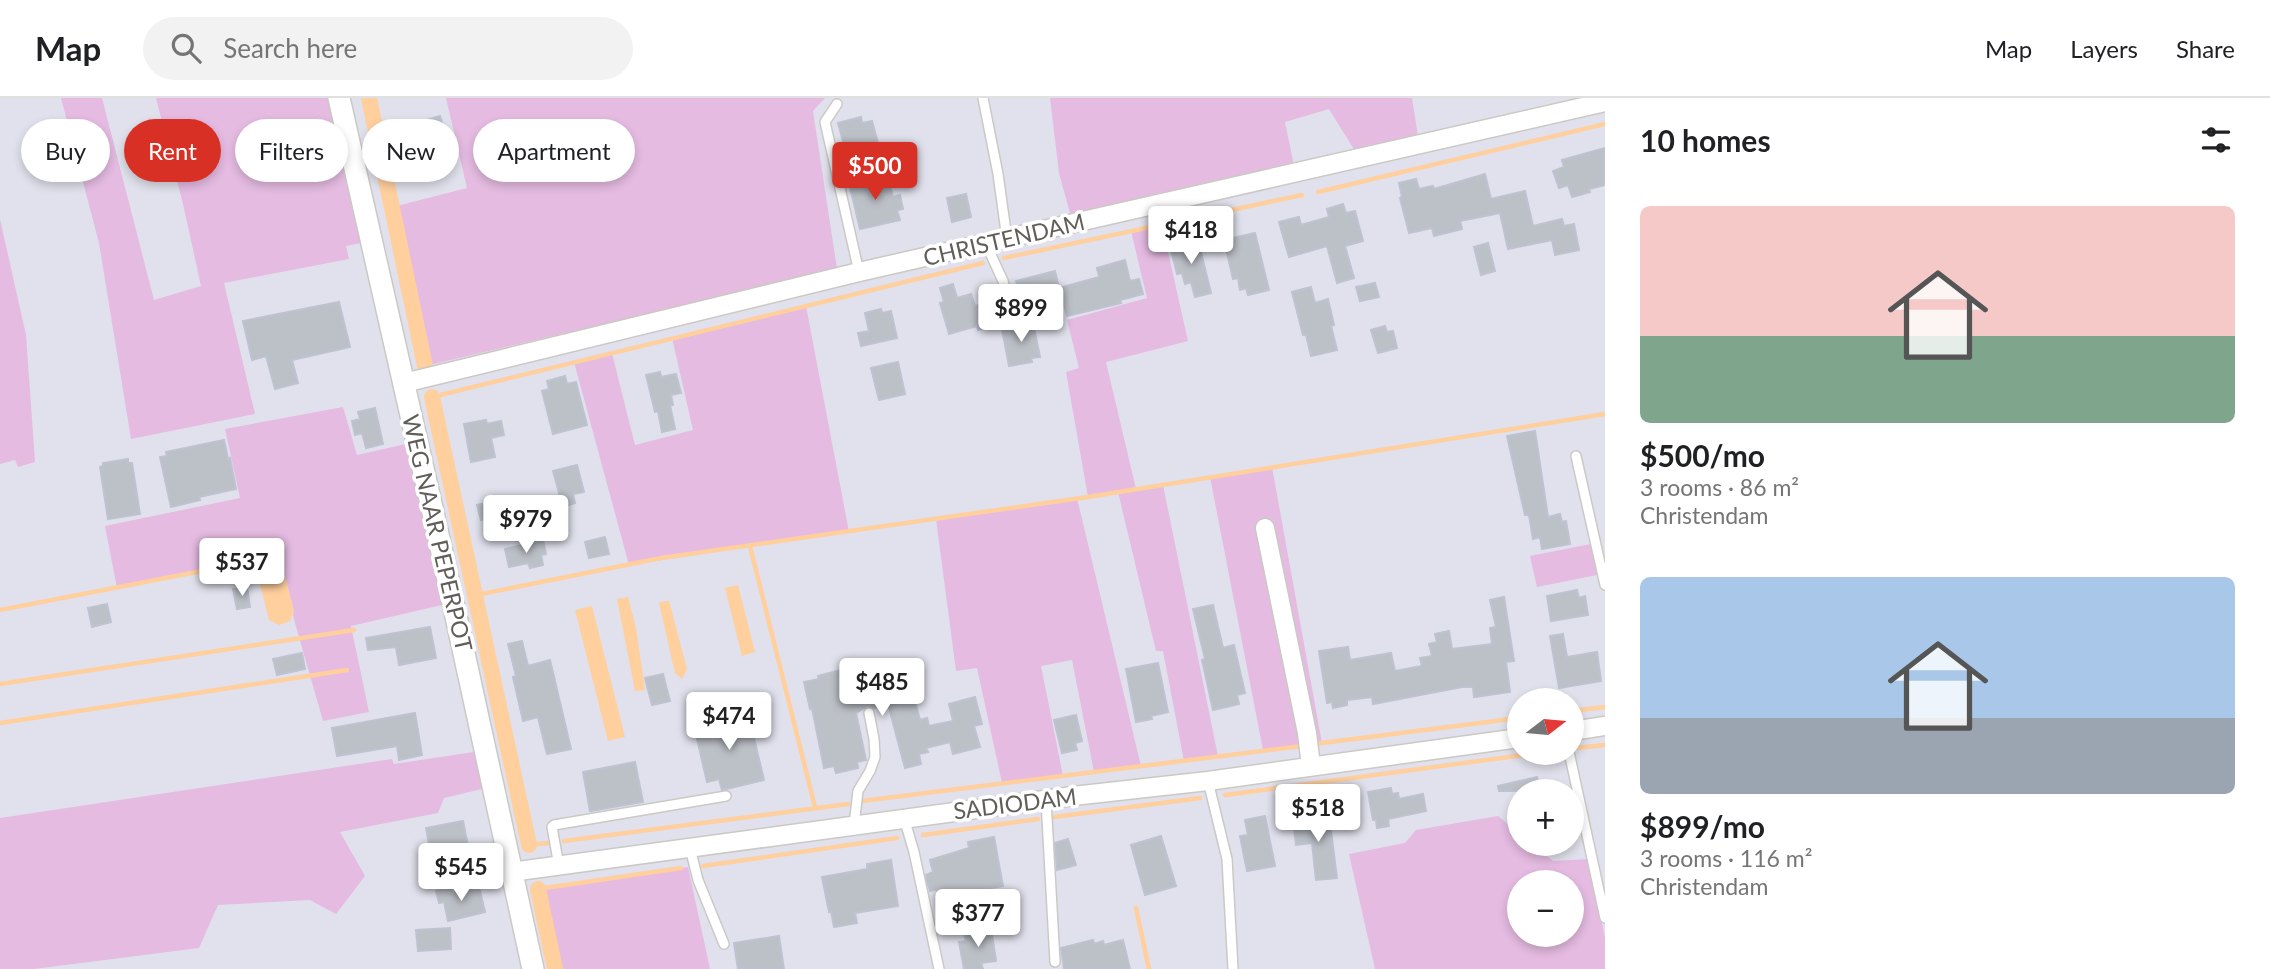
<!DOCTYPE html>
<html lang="en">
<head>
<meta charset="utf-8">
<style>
  body { margin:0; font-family:Lato,sans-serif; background:#f2f2f2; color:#202124; height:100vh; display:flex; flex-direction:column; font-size:26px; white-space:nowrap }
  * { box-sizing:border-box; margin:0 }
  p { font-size:23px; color:#757577 }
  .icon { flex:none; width:38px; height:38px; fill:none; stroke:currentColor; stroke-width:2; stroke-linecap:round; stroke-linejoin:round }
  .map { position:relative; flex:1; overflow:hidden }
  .drawer { display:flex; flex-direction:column; background:#fff; width:665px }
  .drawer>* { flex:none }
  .hud { position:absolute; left:21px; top:21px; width:665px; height:63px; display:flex; gap:14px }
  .needle { width:46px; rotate:74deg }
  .tools { position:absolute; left:1507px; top:590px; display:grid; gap:14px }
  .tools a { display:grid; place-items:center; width:77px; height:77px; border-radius:50%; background:#fff; box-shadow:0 4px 10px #0003; font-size:35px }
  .price { position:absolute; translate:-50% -60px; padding:0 16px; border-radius:7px; background:#fff; color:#222; font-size:23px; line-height:46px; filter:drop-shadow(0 2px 4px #0008) }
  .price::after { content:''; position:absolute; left:50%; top:42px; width:21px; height:16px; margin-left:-10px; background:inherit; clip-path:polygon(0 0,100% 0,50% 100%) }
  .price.current { background:#d93025; color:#fff }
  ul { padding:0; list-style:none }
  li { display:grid; align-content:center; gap:14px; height:371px; padding:0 35px }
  li span { display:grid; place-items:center; height:217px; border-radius:10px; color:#555 }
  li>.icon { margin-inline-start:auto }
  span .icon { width:126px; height:126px; fill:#fffc; stroke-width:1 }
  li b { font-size:30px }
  h2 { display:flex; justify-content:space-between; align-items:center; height:84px; padding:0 35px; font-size:30px }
  .pill { padding:0 24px; border-radius:32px; background:#fff; box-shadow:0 4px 10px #0003; font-size:24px; line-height:63px }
  .pill.current { background:#d93025; color:#fff }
  header { display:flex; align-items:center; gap:42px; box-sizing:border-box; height:98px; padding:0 35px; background:#fff; border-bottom:2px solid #e0e0e0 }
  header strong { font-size:33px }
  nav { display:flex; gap:38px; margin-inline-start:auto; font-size:24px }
  .search { width:490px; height:63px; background:#f2f2f2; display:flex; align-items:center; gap:18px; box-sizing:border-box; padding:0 24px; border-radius:38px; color:#757577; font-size:26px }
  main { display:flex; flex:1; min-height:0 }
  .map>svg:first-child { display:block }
  .green { fill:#e5bbe1; fill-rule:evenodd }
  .water { fill:#ffcf9d }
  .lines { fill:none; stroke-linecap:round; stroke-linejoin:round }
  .stream { stroke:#ffcf9d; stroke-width:4.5 }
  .canal { stroke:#ffcf9d; stroke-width:16 }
  .building { fill:#bcc0c7; stroke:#bec2d1; stroke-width:2 }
  .service-casing { stroke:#cbc9c4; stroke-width:12 }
  .minor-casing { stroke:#cbc9c4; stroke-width:21 }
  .tertiary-casing { stroke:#cbc9c4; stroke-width:24 }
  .service { stroke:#fff; stroke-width:9 }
  .minor { stroke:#fff; stroke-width:18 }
  .tertiary { stroke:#fff; stroke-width:21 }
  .labels { text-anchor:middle; stroke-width:7; stroke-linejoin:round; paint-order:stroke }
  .street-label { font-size:23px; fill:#615e59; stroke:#fff }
</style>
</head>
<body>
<header>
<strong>Map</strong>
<div class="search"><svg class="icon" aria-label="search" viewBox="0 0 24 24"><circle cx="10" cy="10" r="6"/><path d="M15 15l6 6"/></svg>Search here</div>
<nav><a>Map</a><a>Layers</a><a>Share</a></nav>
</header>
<main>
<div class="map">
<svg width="1605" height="871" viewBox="0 0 1605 871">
  <rect width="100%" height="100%" fill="#e0e1ec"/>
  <path class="green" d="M61,0H102L154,202L201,188L183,106L156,0H329L361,145L346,148L349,161L224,185L255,316L131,341L99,145Z
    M446,0H825L813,13L837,171L425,268L393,109L467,90Z
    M1050,0H1412L1418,38L1355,53L1329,11L1285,24L1294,68L1071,119L1059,75Z
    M0,121L26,237L35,364L18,369L15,362L0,366Z
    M1162,127L1188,243L1106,264L1136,391L1163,387L1218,658L1184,663L1163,553H1156L1118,394L1088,399L1066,274L1079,270L1067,222L1147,200L1131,133Z
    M806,208L849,434L629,467L574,264L612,255L635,347L693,332L672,240Z
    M343,309L357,357L406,346L442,507L351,528L369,614L323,623L293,518L294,513L280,460L260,457L256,461L238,466L117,490L105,428L240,400L225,331Z
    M1272,369L1322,645L1263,652L1210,379Z
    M1077,400L1141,668L1094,674L1072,562L1041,568L1063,678L1002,685L977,570L956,573L936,421Z
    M1591,446L1597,477L1537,489L1530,458Z
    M474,654L482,691L444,700L438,715L340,734L365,778L336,816L310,802L218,807L199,850L34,871H0V720L392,661L394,666Z
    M1498,718L1519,735V746H1532L1553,763L1589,761L1605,840V871H1375L1349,756L1405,745L1416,732ZM1519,784H1572V836H1519Z
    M688,769L710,871H556L541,791Z"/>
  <path class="water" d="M266,454H271L280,460L294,513L290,523L279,527L269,522L255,466L260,457Z
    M738,487L755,554L742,558L725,490Z
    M628,499L636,530L645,592L635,593L617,501Z
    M664,503H669L687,571L682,581L675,575L659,505Z
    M592,508L625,639L608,643L575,512Z"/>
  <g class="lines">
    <path class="stream" d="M1318,94L1605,26
      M1004,160L1302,97
      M432,299L983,165
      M750,448L815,709
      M476,497L661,460L1088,399L1605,316
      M0,512L238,466
      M0,586L354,532
      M1572,613L1605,609
      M0,625L347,572
      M1314,646L1519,620
      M1577,650L1605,647
      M1225,697L1546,654
      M862,703L1302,648
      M1054,719L1200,700
      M923,737L1038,721
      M564,743L848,706
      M529,747L548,745
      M703,768L897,740
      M538,791L681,770
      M1136,810L1149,871"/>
    <path class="canal" d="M369,0L425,268
      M432,299L529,747
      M538,791L555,871"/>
  </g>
  <path class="building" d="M440,18L452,59L409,72L402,51L409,49L403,29Z
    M861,19L862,25L872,23L878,45L846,54L838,25Z
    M1605,50V87L1589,91L1590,94L1572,99L1568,87L1559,90L1553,73L1564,69L1562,62Z
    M887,76L893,99L900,97L903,111L897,112L900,122L860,131L849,85Z
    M1485,76L1491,101L1525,93L1533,128L1562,121L1564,128L1574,126L1579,152L1555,157L1552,142L1508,151L1500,115L1460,123L1462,131L1434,138L1432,130L1409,135L1400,100L1402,99L1399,85L1416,81L1419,91L1433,88L1434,91Z
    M966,96L971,119L952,124L947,100Z
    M1343,106L1346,115L1355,113L1363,143L1345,148L1354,180L1337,185L1327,148L1289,159L1279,124L1299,119L1301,127L1329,119L1327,111Z
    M1255,135L1269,192L1248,197L1246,190L1240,192L1238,180L1233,181L1224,142Z
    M1198,142L1211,195L1195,199L1191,184L1185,186L1182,175L1177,176L1170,148Z
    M1488,145L1495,173L1481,177L1474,149Z
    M1125,162L1130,183L1139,181L1143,196L1120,202L1121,205L1067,218L1064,207L1026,217L1016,183L1055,173L1059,190L1099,179L1097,170Z
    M1375,185L1379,199L1360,203L1356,189Z
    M953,186L957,200L971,196L975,208L989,204L995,227L978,232L977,228L949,236L940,205L944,204L940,190Z
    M1311,189L1315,205L1328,201L1334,227L1331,228L1337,252L1311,258L1306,237H1303L1292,194Z
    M339,204L350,249L292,262L298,285L275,291L266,258L252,262L243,223Z
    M881,211L882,215L891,213L897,240L861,248L858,235L869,233L865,215Z
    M1033,225L1040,259L1031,260L1032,264L1009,268L1002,231Z
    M1385,228L1387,234L1393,233L1397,250L1378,255L1371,232Z
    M898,264L905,296L879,302L871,270Z
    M660,274L661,279L676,276L681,295L671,297L673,307H670L675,331L662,334L658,313L655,314L646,277Z
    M565,278L567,286L576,284L587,327L553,336L542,293L549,291L547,283Z
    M375,310L383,346L366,350L362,335L355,337L352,323L360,321L358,314Z
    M486,322L487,326L501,323L504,337L491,340L495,359L471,364L464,326Z
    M1535,333L1548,419L1560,416L1562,424L1566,423L1570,446L1542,451L1540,439L1533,441L1529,417H1525L1507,338Z
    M224,342L228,361L230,360L236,391L199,399L200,402L171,409L160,359L167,358L166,354Z
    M128,361V365H132L140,416L108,421L100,369L103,368V365Z
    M577,367L584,394L573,396L575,405L563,409L553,373Z
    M515,401L519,417L496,423L495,419L481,422L477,407L489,404L490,407Z
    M605,439L609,456L589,460L585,444Z
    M543,442L546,456L541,457L543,467L530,470L528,465L509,469L505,451Z
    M247,489L250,509L237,511L233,491Z
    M1577,492L1579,500L1585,498L1588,517L1551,523L1547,498Z
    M1504,499L1514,563L1506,564L1510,594L1474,599L1473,589H1462L1373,606L1372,599L1347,602V607L1333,610L1332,604L1327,605L1319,553L1348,549L1350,562L1391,555L1395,573L1422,568L1420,560L1432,558L1429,546L1437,544L1435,536L1449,533L1452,551L1492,546L1490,530L1496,529L1490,502Z
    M107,506L111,524L92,529L88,510Z
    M1213,507L1223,550L1234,547L1245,595L1237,597L1239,606L1213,612L1202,562L1205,561L1193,511Z
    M430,529L436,560L399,567L396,549L368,552L366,540Z
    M1563,536L1567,559L1597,554L1601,583L1559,590L1550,538Z
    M522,543L528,568L550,562L571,651L547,656L538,619L523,623L513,579L516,578L508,546Z
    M302,555L305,571L277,577L273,561Z
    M1158,565L1168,614L1151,618L1152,621L1136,624L1126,571Z
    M906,570L920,622L927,620L929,628L953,623L949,606L975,599L982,626L974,628L980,649L953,656L950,644L926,650L928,654L919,656L921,666L905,670L888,606L874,610L868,608L856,615L866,662L857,664L858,670L836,675L834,668L824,670L812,610L810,611L804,584L819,581L818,578L845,571L848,584Z
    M663,576L670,603L652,607L645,580Z
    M415,615L422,657L399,662L397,648L337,658L332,630Z
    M748,615L764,682L722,692L719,681L707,684L694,628Z
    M1076,617L1082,643L1075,645L1077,652L1062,655L1054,622Z
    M635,664L643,704L590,713L583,674Z
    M1537,679L1540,693H1499L1498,688Z
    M1391,690L1392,696L1398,695L1399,701L1423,696L1426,713L1388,721L1389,728L1377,730L1376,722H1373L1368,694Z
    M1329,717L1337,780L1316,782L1312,745L1296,747L1293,721Z
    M1265,718L1275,768L1247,773L1240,738L1248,737L1245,722Z
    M463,723L468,748L431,755L426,730Z
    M1161,738L1176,788L1145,797L1131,747Z
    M994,739L1003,788L959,796L964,818L944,822L937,791L930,793L927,783L926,777L933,774L930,762L969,750L968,744Z
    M1068,741L1076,767L1057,772L1055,745Z
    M891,762L898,808L855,815L857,825L834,829L831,813L829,814L822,779L867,771V766Z
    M451,789L452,795L479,789L485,814L448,823L444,804L439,805L436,793Z
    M450,830L451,851L418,853L416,832Z
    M991,830L996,863L981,865L983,871H964L959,844L966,843L964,835Z
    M779,838L784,871H738L734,845Z
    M1093,842L1094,846L1103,843L1104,847L1123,842L1130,871H1064L1061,850Z"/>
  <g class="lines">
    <defs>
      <path id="service" d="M983,0L998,76L1007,141
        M837,6L825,24L859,174
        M986,146L1003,183L1013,220
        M1576,358L1605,487
        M1569,654L1605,820
        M1208,683L1227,761L1233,871
        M1046,702L1055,864
        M904,720L914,754L939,871
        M854,727L858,693L870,673L875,659L874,641L869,615
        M690,750L698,782L724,846
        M559,768L552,729L554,727L726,698"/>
      <path id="minor" d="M404,285L859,174L1605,4
        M1265,430L1307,635L1311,668
        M1572,633L1605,628
        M511,774L1073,698L1208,683L1519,640"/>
      <path id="tertiary" d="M339,0L439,441L533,871"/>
    </defs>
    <use href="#service" class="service-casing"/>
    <use href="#minor" class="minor-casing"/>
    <use href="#tertiary" class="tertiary-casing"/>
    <use href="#service" class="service"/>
    <use href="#minor" class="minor"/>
    <use href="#tertiary" class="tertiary"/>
  </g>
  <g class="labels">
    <g class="street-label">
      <text transform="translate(1004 142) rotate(-13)" y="8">CHRISTENDAM</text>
      <text transform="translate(437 435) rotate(77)" y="8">WEG NAAR PEPERPOT</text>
      <text transform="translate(1015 706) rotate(-7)" y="8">SADIODAM</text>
    </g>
  </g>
</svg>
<div class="tools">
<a><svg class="needle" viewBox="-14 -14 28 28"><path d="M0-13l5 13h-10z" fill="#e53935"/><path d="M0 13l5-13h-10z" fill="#757577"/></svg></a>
<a>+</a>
<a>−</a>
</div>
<b class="price current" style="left:875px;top:104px">$500</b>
<b class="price" style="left:1191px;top:168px">$418</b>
<b class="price" style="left:1021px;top:246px">$899</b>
<b class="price" style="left:526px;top:457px">$979</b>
<b class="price" style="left:242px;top:500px">$537</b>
<b class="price" style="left:882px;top:620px">$485</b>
<b class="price" style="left:729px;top:654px">$474</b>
<b class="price" style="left:1318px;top:746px">$518</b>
<b class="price" style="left:461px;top:805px">$545</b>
<b class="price" style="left:978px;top:851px">$377</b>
<div class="hud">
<a class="pill">Buy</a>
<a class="pill current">Rent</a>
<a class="pill">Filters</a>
<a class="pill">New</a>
<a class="pill">Apartment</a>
</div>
</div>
<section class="drawer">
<h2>10 homes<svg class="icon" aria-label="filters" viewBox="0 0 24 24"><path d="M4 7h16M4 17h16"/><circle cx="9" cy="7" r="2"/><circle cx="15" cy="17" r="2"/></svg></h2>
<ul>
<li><span style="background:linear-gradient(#f6c9c9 60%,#7fa58c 0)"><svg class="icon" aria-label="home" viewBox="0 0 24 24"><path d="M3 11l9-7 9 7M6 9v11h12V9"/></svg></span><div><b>$500/mo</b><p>3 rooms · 86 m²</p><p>Christendam</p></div></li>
<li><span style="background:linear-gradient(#a9c7e8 65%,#9aa5b1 0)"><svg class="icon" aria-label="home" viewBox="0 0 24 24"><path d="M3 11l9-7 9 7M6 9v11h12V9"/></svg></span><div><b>$899/mo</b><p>3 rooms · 116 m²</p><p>Christendam</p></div></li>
</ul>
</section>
</main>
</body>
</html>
